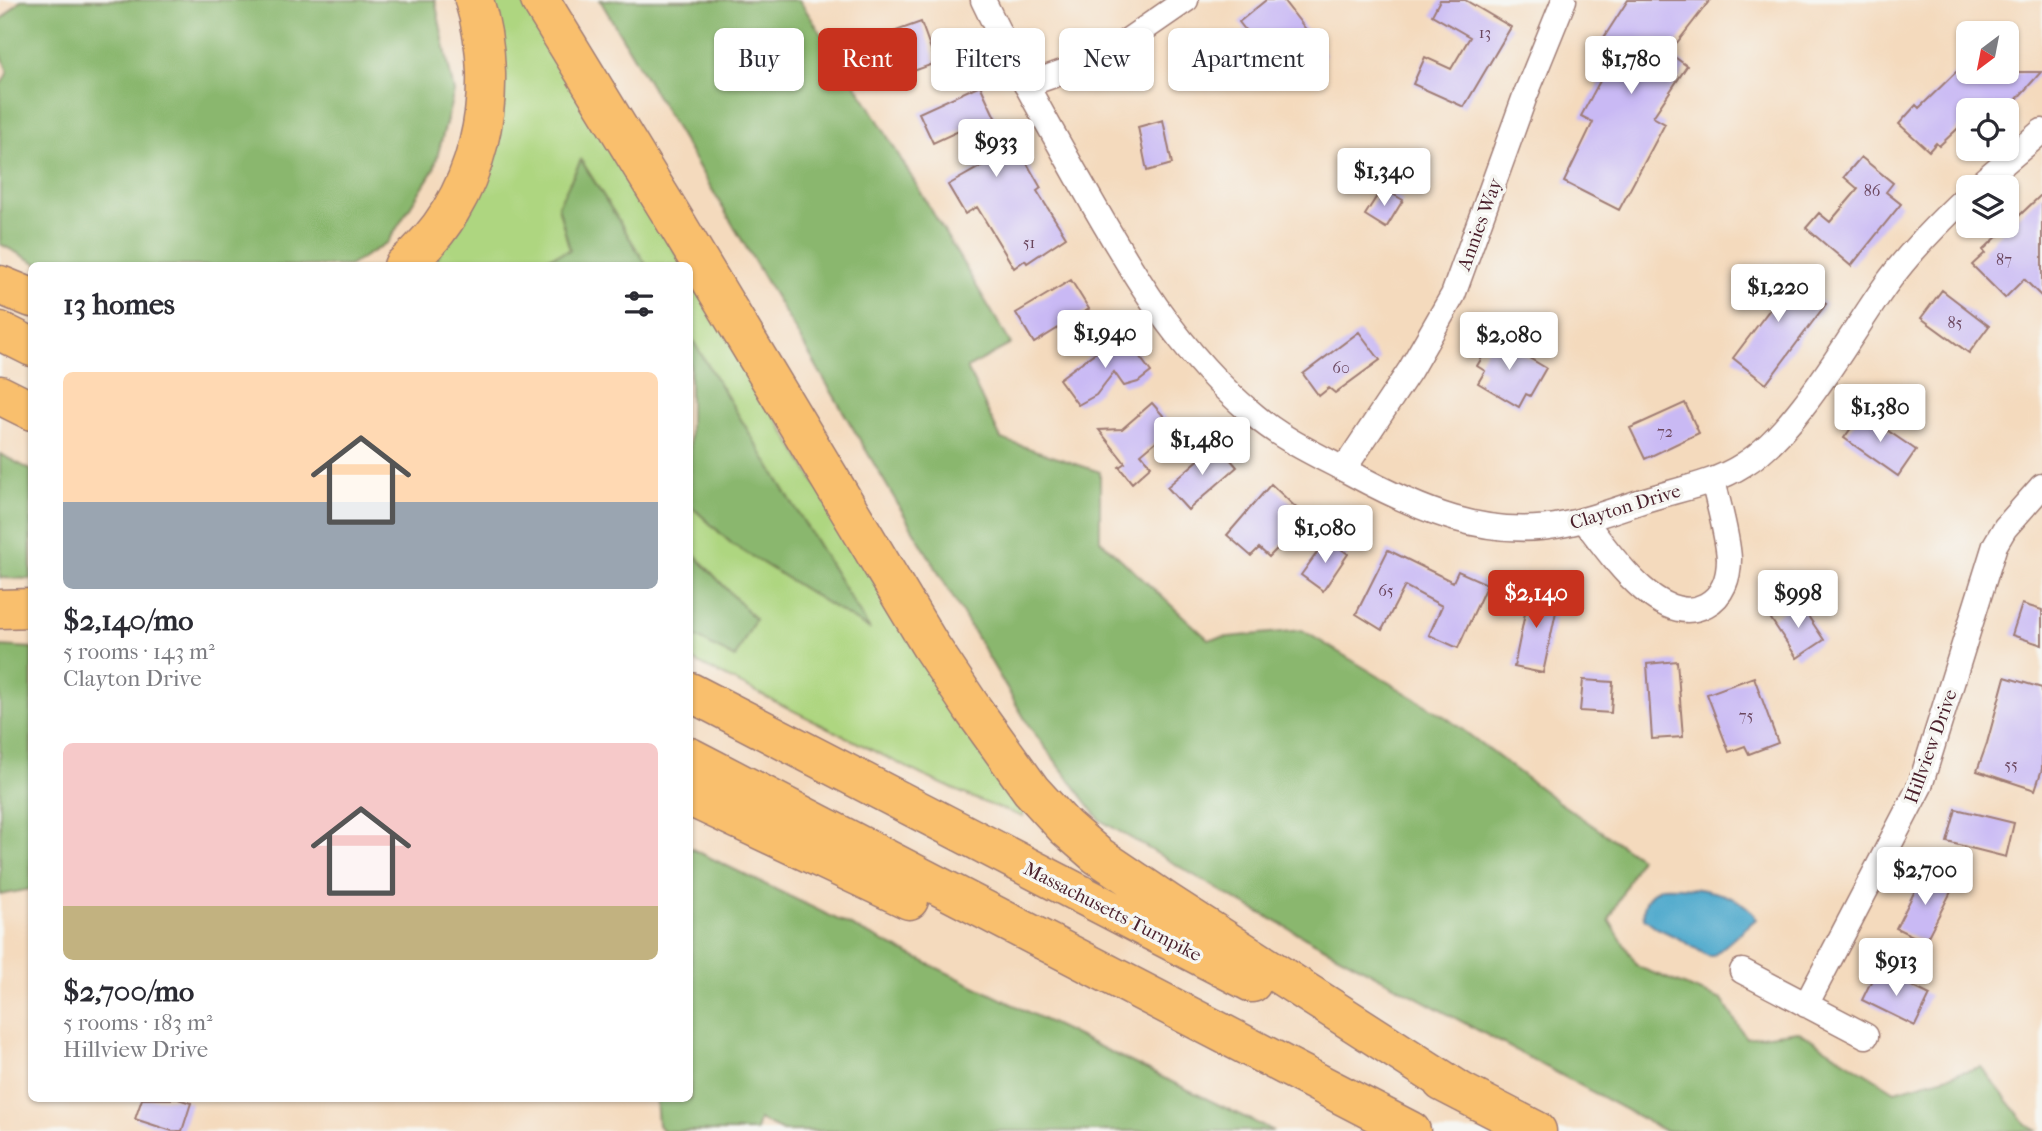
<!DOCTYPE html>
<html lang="en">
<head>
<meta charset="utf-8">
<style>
  body { margin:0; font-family:"IM FELL French Canon",serif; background:#f2f2f3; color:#2b2b33; height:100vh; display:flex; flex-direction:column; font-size:26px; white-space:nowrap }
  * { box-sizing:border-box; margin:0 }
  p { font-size:23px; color:#7c7c81 }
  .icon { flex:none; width:38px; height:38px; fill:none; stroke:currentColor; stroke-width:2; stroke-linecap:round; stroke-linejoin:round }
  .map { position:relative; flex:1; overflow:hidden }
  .panel { position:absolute; left:28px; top:262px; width:665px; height:840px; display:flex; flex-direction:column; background:#fff; border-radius:10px; box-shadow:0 2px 5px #0004 }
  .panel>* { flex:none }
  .banner { position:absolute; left:714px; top:28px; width:665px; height:63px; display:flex; gap:14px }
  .needle { width:46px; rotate:212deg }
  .buttons { position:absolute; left:1956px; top:21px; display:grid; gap:14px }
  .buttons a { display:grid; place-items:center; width:63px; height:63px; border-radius:10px; background:#fff; box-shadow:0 2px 5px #0004; font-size:35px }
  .price { position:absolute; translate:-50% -60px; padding:0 16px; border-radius:7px; background:#fff; color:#222; font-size:23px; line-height:46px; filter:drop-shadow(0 2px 4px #0008) }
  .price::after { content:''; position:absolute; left:50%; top:42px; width:21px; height:16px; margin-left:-10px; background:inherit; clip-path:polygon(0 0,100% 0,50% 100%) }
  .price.on { background:#c8321e; color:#fff }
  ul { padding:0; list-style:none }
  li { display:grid; align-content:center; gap:14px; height:371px; padding:0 35px }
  li span { display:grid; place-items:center; height:217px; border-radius:10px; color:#555 }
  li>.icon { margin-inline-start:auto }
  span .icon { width:126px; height:126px; fill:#fffc; stroke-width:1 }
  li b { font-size:30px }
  h2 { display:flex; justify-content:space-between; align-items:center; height:84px; padding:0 35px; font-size:30px }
  .tag { padding:0 24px; border-radius:10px; background:#fff; box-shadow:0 2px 5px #0004; font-size:24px; line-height:63px }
  .tag.on { background:#c8321e; color:#fff }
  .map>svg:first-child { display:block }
  .green { fill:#aed680; stroke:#7c7a56; stroke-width:2 }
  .forest { fill:#8ab76e; stroke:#6a6b4c; stroke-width:2 }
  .water { fill:#4ea9cc; stroke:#4c647c; stroke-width:2 }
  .building { fill:#c9b9f4 }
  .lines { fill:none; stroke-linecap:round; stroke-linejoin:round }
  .minor-casing { stroke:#9f7c74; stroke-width:27 }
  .motorway-casing { stroke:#9f7c74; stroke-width:41 }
  .minor { stroke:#fff; stroke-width:24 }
  .motorway { stroke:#f9bf6d; stroke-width:38 }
  .labels { text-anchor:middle; stroke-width:7; stroke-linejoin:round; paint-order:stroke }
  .number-label { font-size:16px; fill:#6a465d }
  .street-label { font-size:19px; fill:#4a1f2b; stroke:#f6f6f2 }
</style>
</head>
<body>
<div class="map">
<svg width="2042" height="1131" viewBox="0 0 2042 1131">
  <rect width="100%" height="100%" fill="#f6f6f2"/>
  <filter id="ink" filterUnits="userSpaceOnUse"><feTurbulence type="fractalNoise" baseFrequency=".0143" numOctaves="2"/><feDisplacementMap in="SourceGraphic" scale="14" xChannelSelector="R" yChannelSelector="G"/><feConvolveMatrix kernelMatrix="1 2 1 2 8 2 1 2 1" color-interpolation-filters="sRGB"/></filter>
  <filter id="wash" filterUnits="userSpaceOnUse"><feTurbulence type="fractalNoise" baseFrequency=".00686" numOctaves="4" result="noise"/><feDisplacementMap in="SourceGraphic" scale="28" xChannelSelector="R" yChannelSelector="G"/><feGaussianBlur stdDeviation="1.57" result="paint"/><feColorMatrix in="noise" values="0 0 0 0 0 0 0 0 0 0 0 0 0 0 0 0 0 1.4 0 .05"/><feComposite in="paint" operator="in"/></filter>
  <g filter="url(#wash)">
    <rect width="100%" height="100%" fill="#f4dabd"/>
    <path class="green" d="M490,0H522L684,266H647L581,160L558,206L570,251L524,266H430L439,256Z
      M690,275L958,720L993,772L1024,811L1023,817L980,801L922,775L690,659V634L735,657L755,620L690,550V505L732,544L869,629L690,336Z"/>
    <path class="forest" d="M21,0H435L454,92L434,169L388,242L349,266H42L0,244V86L8,72L0,51V21Z
      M600,0H799L867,102L1011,344L967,368L1001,439L1100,472V540L1208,639L1302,630L1447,718L1557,801L1640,858L1609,920L1638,967L1722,1000L1746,1038L1798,1031L1895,1091L1981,1067L2027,1125L2038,1131H1665L1238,901L1100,820L1029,726Z
      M581,160L647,266H524L570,250L558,206Z
      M690,336L870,630L732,544L690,505Z
      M0,454L31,470V579L0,578Z
      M690,550L755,619L735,658L690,634Z
      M0,646L32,648L31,889L0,895Z
      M690,848L1273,1131H783L759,1120L756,1131H663L658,1125L656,1099H690Z"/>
    <path class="water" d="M1661,887C1688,886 1744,891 1756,919L1713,956H1708L1678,938L1657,928L1644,918C1642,903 1648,894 1661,887Z"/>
    <g id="blocks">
      <path class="building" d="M1266,0H1283L1326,55L1304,73L1284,48L1269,60L1239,22Z
        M1440,0H1465L1511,27L1464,107L1413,84L1425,57L1451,69L1470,37L1432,15Z
        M1628,0H1710L1669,53L1687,66L1653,117L1665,124L1619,210L1564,182L1593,122L1581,116L1614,55L1599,45Z
        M921,22L936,63L897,77L894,68L876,74L865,42Z
        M1956,72H2041L2007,110H1969V118L1939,146L1936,143L1929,151L1899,124L1916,105L1919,108Z
        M980,85L1010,150L1017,146L1041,188L1037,191L1066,237L1027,263L1025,260L1014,268L977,207L965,214L948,185L983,165L965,128L933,143L919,113Z
        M1163,120L1172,164L1147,171L1138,127Z
        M1861,157L1893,183L1886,192L1901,204L1851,266L1806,228L1819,213L1830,222L1858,189L1844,177Z
        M1382,188L1403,200L1386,228L1365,215Z
        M2042,194V297L2024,279L2005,298L1972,265L1985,253L1983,250Z
        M1772,264L1826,304L1766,384L1733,358L1773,305L1753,290Z
        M1071,280L1089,309L1034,343L1016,313Z
        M1942,290L1989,326L1969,353L1921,318Z
        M1359,332L1380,360L1335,393L1329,388L1319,396L1303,374Z
        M1122,333L1151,372L1138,382L1124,386L1114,372L1096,395L1078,405L1059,379Z
        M1494,337L1546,368L1530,396L1526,394L1519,407L1478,383L1485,371L1477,366Z
        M1152,403L1173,427L1141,454L1151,466L1132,483L1119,467L1125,463L1099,430L1122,429Z
        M1685,403L1699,433L1645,459L1630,428Z
        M1862,413L1916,450L1898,476L1844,438Z
        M1217,444L1237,467L1188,510L1167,487Z
        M1271,484L1307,518L1269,557L1259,548L1251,556L1227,535Z
        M1327,539L1348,554L1323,591L1301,575Z
        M1388,550L1453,582L1458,571L1487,584L1458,648L1429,635L1442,606L1405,586L1382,630L1356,614Z
        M1531,584L1556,590L1552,606L1557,607L1543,673L1514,667Z
        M1798,601L1824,640L1797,658L1771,619Z
        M2022,604L2042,610V645L2012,635Z
        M1677,661L1683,737L1652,739L1647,664Z
        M1754,677L1778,743L1749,754L1745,746L1729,752L1707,694Z
        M2005,677L2042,688V769L2035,790L1977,771L1987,743Z
        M1583,680L1613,682L1611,713L1580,711Z
        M1956,809L2014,823L2006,857L1947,842Z
        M1925,871L1954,886L1925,942L1896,928Z
        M1877,969L1930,995L1915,1026L1862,1000Z
        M142,1099H178L191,1103L182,1131H172L135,1119Z"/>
    </g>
  </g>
  <g filter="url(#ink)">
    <use href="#blocks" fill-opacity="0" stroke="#9f7c74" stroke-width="2"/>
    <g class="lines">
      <defs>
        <path id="minor" d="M983,0C1013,63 1047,123 1081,183C1129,268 1178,353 1254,415C1282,439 1317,455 1349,472C1417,509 1488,541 1566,524C1591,519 1615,510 1639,502C1674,490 1712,485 1743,465C1797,432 1848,338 1885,286C1909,252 1938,223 1969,194
          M1026,85L1088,63L1118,47L1186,0
          M1976,187L2042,131
          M1344,469L1410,370L1453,295L1525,96L1564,0
          M1584,520C1608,551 1660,630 1706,605C1723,596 1729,577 1729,559C1728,536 1718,503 1713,480
          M1742,971L1866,1036
          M1806,1005L1920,786L1995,545L2005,528L2042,486"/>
        <path id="motorway" d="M540,0L677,224L930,645L972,708L1031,790L1065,827L1097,855L1168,903L1463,1093
          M403,266C480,202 503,93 474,0
          M0,285L32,298
          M0,331L32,347
          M0,395L32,411
          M0,609L32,608
          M690,692L1252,983
          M690,757L1411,1131
          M690,797L909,900
          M1442,1082L1537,1131"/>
      </defs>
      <use href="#minor" class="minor-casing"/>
      <use href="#motorway" class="motorway-casing"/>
      <use href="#minor" class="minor"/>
      <use href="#motorway" class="motorway"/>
    </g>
  </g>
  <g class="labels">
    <g class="number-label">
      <text x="1485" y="38">13</text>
      <text x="1872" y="196">86</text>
      <text x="1029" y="248">51</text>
      <text x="2004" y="265">87</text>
      <text x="1955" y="328">85</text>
      <text x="1341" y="373">60</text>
      <text x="1665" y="437">72</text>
      <text x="1386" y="596">65</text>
      <text x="1746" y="721">75</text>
      <text x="2011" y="770">55</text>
    </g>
    <g class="street-label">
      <text transform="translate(1479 224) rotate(-70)" y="7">Annies Way</text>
      <text transform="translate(1625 506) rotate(-17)" y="7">Clayton Drive</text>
      <text transform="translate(1930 746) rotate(-70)" y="7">Hillview Drive</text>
      <text transform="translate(1113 911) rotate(27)" y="7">Massachusetts Turnpike</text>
    </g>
  </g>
</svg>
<div class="buttons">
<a><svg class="needle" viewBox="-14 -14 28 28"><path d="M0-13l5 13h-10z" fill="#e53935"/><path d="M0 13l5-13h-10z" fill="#7c7c81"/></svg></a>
<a><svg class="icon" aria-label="locate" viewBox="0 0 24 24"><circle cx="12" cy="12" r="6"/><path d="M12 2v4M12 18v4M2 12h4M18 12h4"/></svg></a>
<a><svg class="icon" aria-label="layers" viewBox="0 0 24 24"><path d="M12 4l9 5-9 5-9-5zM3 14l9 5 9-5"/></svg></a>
</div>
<b class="price" style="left:1631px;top:96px">$1,780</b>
<b class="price" style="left:996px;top:179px">$933</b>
<b class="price" style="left:1384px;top:208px">$1,340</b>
<b class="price" style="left:1778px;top:324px">$1,220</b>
<b class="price" style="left:1105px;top:370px">$1,940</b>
<b class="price" style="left:1509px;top:372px">$2,080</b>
<b class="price" style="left:1880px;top:444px">$1,380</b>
<b class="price" style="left:1202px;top:477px">$1,480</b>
<b class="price" style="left:1325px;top:565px">$1,080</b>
<b class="price on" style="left:1536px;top:630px">$2,140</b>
<b class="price" style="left:1798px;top:630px">$998</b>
<b class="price" style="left:1925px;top:907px">$2,700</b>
<b class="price" style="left:1896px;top:998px">$913</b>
<div class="banner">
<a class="tag">Buy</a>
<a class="tag on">Rent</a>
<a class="tag">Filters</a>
<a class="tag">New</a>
<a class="tag">Apartment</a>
</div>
<section class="panel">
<h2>13 homes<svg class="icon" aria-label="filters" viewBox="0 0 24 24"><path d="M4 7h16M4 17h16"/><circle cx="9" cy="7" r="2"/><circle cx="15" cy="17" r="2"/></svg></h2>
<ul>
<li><span style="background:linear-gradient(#ffd9b3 60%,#9aa5b1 0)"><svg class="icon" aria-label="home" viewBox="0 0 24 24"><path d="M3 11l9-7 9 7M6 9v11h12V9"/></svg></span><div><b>$2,140/mo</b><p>5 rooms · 143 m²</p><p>Clayton Drive</p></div></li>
<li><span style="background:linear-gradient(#f6c9c9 75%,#c2b280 0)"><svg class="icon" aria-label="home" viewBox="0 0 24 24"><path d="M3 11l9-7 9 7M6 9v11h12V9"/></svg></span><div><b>$2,700/mo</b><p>5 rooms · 183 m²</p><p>Hillview Drive</p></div></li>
</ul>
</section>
</div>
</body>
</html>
